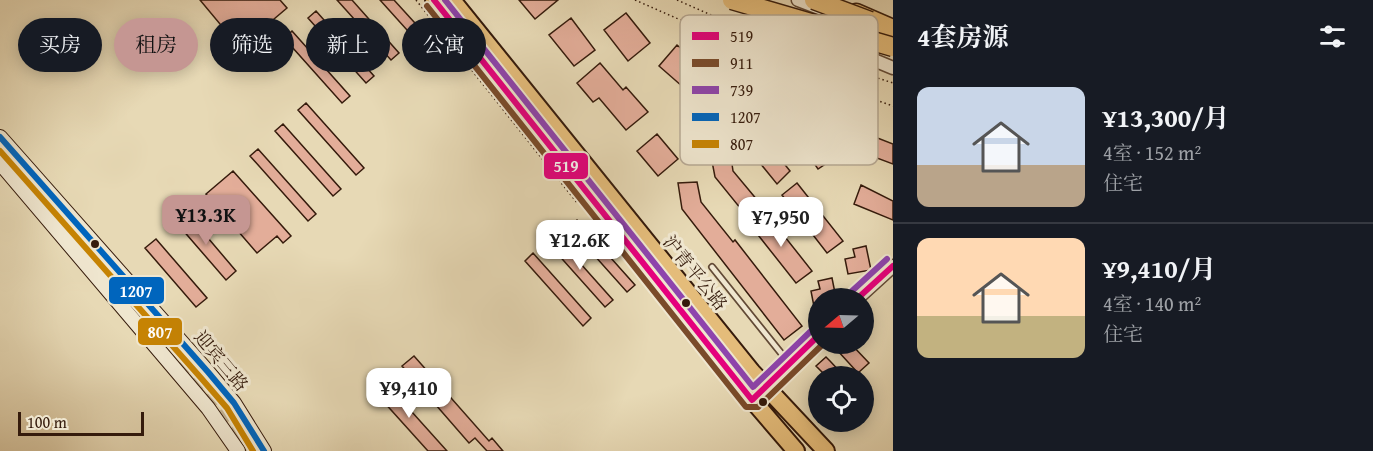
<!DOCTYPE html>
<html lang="zh">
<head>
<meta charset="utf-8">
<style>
  body { margin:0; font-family:"Gentium Book Plus","Noto Serif SC",serif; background:#20242c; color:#f1f3f6; height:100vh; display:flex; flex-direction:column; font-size:22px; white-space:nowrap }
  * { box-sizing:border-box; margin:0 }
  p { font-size:20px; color:#9ea1a6 }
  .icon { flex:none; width:33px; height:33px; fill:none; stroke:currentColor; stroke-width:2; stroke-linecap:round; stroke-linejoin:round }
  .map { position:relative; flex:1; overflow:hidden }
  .details { display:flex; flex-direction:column; background:#171b24; width:480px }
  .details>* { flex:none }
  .top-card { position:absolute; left:18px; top:18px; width:570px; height:54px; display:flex; gap:12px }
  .needle { width:39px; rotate:251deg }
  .buttons { position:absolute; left:808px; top:288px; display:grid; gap:12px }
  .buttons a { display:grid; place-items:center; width:66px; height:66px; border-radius:50%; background:#171b24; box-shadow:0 3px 15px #0003; font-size:30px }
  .scale { position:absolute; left:18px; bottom:15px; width:126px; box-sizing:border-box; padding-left:6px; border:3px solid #351b0c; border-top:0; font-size:16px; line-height:21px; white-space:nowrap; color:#351b0c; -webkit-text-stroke:4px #efe6cf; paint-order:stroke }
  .price { position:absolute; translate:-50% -51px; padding:0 14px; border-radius:12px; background:#fff; color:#222; font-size:20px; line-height:39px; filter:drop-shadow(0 2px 3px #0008) }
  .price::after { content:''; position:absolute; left:50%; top:36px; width:18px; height:14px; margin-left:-9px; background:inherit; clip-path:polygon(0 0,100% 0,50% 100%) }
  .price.selected { background:#c59692; color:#111 }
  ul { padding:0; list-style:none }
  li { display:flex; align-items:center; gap:18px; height:150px; padding:0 24px }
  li+li { border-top:2px solid #363941 }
  li span { display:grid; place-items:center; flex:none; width:168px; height:120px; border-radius:12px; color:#555 }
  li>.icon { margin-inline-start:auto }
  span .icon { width:72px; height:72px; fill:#fffc; stroke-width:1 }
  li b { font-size:26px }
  h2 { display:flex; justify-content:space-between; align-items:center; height:72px; padding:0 24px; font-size:26px }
  .chip { padding:0 21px; border-radius:27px; background:#171b24; box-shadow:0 3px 15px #0003; font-size:21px; line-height:54px }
  .chip.selected { background:#c59692; color:#111 }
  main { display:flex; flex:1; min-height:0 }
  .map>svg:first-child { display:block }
  .building { fill:#e3ad99; stroke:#351b0c; stroke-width:1.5 }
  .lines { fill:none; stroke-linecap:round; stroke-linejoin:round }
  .secondary-tunnel { stroke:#c3b393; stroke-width:14; stroke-dasharray:14 7; stroke-linecap:butt }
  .service-casing { stroke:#624a36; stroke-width:8 }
  .tertiary-casing { stroke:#624a36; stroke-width:15 }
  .secondary-casing { stroke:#351b0c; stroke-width:16 }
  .trunk-casing { stroke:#351b0c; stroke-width:20 }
  .motorway-casing { stroke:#351b0c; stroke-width:21 }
  .path { stroke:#351b0c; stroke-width:1.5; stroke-dasharray:1.5 3; stroke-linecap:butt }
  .service { stroke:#efe6cf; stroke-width:4.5 }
  .tertiary { stroke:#efe6cf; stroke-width:12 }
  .secondary { stroke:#efe6cf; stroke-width:14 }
  .trunk { stroke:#e4bc7a; stroke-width:16 }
  .motorway { stroke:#e4bc7a; stroke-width:18 }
  .motorway-bridge-casing { stroke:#351b0c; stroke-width:21; stroke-linecap:butt }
  .motorway-bridge { stroke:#e4bc7a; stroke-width:18 }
  .bus-1-casing { stroke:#efe6cf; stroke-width:10 }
  .bus-2-casing { stroke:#efe6cf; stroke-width:10 }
  .bus-3-casing { stroke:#efe6cf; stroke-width:10 }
  .bus-4-casing { stroke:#efe6cf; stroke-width:10 }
  .bus-5-casing { stroke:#efe6cf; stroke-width:10 }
  .bus-1 { stroke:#e5007d; stroke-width:6 }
  .bus-2 { stroke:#7a4b2a; stroke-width:6 }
  .bus-3 { stroke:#8e44ad; stroke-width:6 }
  .bus-4 { stroke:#0065bd; stroke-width:6 }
  .bus-5 { stroke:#c68303; stroke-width:6 }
  .bus-dot { fill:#351b0c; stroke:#efe6cf; stroke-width:2 }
  .labels { text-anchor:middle; stroke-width:6; stroke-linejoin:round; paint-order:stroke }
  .street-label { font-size:18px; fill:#351b0c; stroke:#efe6cf }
  .key { fill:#efe6cf; stroke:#b7a994; stroke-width:1.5 }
  .key-label { font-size:16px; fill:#351b0c }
  .line-badge { stroke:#efe6cf; stroke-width:2 }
  .badge-label { font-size:16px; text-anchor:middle; font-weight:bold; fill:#fff }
</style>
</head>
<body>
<main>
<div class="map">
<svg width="893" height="451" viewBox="0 0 893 451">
  <rect width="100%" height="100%" fill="#e7d9b5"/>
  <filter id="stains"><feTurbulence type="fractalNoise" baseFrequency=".00333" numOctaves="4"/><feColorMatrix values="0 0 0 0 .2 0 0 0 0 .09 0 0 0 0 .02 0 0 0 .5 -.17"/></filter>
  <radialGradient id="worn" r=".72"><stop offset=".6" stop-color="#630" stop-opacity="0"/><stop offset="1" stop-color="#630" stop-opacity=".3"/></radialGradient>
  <path class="building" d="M200,0H280L287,8L240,48Z
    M337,0H352L399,53L391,60Z
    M380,0H394L424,33L416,40Z
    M519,0H558L535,19Z
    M316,11L374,76L366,83L308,18Z
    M626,13L650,43L628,61L604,30Z
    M571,18L595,50L574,66L549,35Z
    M292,31L350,96L342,103L284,38Z
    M677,45L701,65L683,87L659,66Z
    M600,63L623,90L626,87L648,112L626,130L599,98L593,102L577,83Z
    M306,103L364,168L356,175L298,110Z
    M797,107L833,159L818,169L776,108Z
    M762,120L766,141L790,171L777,184L747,147L742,121Z
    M283,124L341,189L333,196L275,131Z
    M852,128L893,144V164L845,146Z
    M657,134L678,159L658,176L637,151Z
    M258,149L316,214L308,221L250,156Z
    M730,150L733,171L758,201L745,214L715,177L710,151Z
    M233,171L291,236L283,243L277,236L257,253L206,194Z
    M697,182L701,202L733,242L735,240L802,326L784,340L682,209L678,183Z
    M797,183L843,241L827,253L782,195Z
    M861,185L893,201V220L854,204Z
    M186,212L236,271L226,280L175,221Z
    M766,213L812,271L796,283L751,226Z
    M577,220L635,285L627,292L569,227Z
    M555,235L613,300L605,307L547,242Z
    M156,239L207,298L196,307L145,248Z
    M866,246L871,270L848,274L845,259L855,257L853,249Z
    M533,253L591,318L583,326L525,261Z
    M832,278L836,298H819V317H816L811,291L820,289L818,281Z
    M843,344H851L869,363L858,373L837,350Z
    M414,356L489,441L492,438L503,451H487L475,438L469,443L402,366Z
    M826,357L830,361L844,376H826L816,366Z
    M385,382L447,451H428L374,391Z"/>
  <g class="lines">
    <path class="secondary-tunnel" d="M184,359L222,405L253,451"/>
    <defs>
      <path id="service" d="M712,267L789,363"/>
      <path id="tertiary" d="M798,0L819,8
        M785,23L893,68
        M858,298L893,266
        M752,400L819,335"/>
      <path id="secondary" d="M0,137L208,372L234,403L264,451
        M0,163L208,408L238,451"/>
      <path id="trunk" d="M434,0L718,360L796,451
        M452,0L752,372L826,451"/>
      <path id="motorway" d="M856,13L893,29"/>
    </defs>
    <use href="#service" class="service-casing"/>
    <use href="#tertiary" class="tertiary-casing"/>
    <use href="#secondary" class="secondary-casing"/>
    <use href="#trunk" class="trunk-casing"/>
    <use href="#motorway" class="motorway-casing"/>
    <path class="path" d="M416,0L578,204
      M635,0L806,75L893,106
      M677,0L791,50L893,83"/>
    <use href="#service" class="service"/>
    <use href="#tertiary" class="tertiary"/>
    <use href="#secondary" class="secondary"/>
    <use href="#trunk" class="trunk"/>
    <use href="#motorway" class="motorway"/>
    <defs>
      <path id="motorway-bridge" d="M732,0L893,47
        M814,0L870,21"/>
    </defs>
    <use href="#motorway-bridge" class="motorway-bridge-casing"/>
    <use href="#motorway-bridge" class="motorway-bridge"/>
    <defs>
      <path id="bus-1" d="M434,0L752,400L819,335
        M858,298L893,266"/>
      <path id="bus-2" d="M427,6L746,407H758L823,344"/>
      <path id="bus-3" d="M445,0L753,387L813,329
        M852,291L887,259"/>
      <path id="bus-4" d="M0,137L208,372L234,403L264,451"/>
      <path id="bus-5" d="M0,151L201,378L227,408L253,451"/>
    </defs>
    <use href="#bus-1" class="bus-1-casing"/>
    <use href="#bus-2" class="bus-2-casing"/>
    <use href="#bus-3" class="bus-3-casing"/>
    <use href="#bus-4" class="bus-4-casing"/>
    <use href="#bus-5" class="bus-5-casing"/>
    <use href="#bus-1" class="bus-1"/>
    <use href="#bus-2" class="bus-2"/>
    <use href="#bus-3" class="bus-3"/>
    <use href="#bus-4" class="bus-4"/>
    <use href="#bus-5" class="bus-5"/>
  </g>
  <g class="bus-dot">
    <circle cx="95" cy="244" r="5"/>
    <circle cx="686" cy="303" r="5"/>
    <circle cx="763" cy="402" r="5"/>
  </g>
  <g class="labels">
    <g class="street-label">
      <text transform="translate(695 273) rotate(51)" y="6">沪青平公路</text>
      <text transform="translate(221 361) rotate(50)" y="6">迎宾三路</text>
    </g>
  </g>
  <rect x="680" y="15" width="198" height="150" rx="9" class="key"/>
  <rect x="692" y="32" width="27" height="8" fill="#e5007d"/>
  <rect x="692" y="59" width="27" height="8" fill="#7a4b2a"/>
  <rect x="692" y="86" width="27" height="8" fill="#8e44ad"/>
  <rect x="692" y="113" width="27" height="8" fill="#0065bd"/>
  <rect x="692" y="140" width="27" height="8" fill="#c68303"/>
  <g class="key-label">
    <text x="730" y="42">519</text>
    <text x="730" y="69">911</text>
    <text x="730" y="96">739</text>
    <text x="730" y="123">1207</text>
    <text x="730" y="150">807</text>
  </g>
  <g class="line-badge">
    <rect x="543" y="152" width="46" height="28" rx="6" fill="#e5007d"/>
    <rect x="108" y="276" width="57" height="29" rx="6" fill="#0065bd"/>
    <rect x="137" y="317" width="46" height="29" rx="6" fill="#c68303"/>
  </g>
  <g class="badge-label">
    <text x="566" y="172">519</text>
    <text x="136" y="297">1207</text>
    <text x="160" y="338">807</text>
  </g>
  <rect width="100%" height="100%" filter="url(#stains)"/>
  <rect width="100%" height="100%" fill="url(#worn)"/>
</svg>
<div class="buttons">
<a><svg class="needle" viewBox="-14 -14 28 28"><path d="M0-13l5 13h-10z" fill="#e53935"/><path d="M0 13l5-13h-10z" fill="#9ea1a6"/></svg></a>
<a><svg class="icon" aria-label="locate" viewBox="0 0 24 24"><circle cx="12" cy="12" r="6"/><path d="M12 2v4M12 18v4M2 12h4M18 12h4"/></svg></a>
</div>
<div class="scale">100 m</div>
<b class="price selected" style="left:206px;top:246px">¥13.3K</b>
<b class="price" style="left:781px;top:248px">¥7,950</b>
<b class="price" style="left:580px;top:271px">¥12.6K</b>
<b class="price" style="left:409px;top:419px">¥9,410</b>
<div class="top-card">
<a class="chip">买房</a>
<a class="chip selected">租房</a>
<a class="chip">筛选</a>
<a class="chip">新上</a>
<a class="chip">公寓</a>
</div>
</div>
<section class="details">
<h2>4套房源<svg class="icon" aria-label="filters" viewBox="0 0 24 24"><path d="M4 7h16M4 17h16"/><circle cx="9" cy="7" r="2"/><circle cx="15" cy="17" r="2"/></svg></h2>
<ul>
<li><span style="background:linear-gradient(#c9d6e8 65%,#b9a48a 0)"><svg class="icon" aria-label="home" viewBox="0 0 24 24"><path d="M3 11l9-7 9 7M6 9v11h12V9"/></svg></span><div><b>¥13,300/月</b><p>4室 · 152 m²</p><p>住宅</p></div></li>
<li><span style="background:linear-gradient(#ffd9b3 65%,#c2b280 0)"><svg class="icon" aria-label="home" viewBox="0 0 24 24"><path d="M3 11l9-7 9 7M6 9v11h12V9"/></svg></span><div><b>¥9,410/月</b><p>4室 · 140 m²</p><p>住宅</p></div></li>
</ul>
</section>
</main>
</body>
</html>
